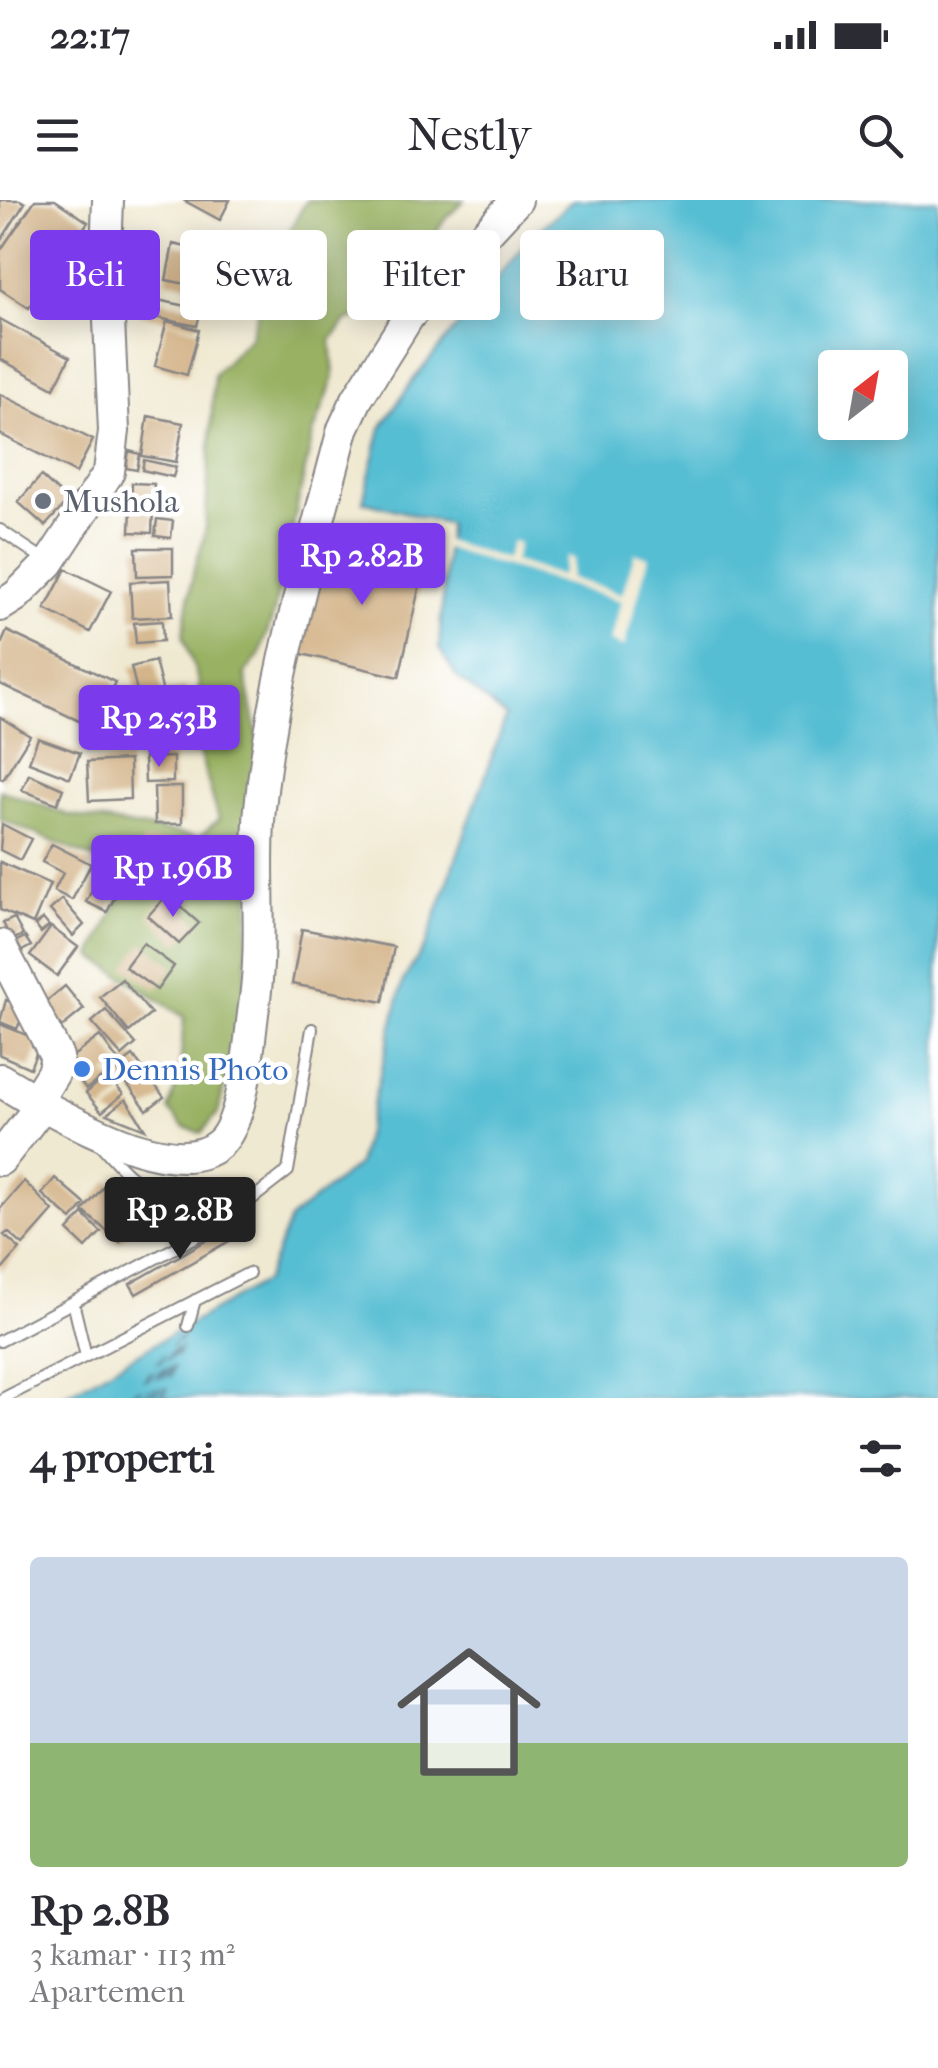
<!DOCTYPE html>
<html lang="id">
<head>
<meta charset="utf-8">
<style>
  body { margin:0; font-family:"IM FELL French Canon",serif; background:#f7f7f7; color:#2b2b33; height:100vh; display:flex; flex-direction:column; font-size:38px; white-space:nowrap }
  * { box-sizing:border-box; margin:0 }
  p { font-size:32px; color:#7c7c81 }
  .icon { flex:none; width:55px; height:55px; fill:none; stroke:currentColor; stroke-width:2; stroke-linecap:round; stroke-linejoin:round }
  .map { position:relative; height:1198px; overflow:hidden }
  .sheet { display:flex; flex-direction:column; background:#fff; flex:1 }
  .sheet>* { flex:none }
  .banner { position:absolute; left:30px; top:30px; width:880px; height:90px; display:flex; gap:20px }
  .needle { width:65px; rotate:31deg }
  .buttons { position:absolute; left:818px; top:150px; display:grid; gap:20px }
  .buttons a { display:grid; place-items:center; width:90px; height:90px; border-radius:10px; background:#fff; box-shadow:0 5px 25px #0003; font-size:50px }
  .price { position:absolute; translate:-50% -85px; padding:0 22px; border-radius:10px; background:#7c3aed; color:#fff; font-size:32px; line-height:65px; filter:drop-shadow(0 2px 5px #0008) }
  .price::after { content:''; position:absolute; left:50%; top:60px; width:30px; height:22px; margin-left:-15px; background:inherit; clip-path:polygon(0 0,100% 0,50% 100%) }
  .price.selected { background:#222; color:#fff }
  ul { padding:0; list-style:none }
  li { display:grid; align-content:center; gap:20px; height:530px; padding:0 30px }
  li+li { border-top:2px solid #e1e1e2 }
  li span { display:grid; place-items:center; height:310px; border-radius:10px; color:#555 }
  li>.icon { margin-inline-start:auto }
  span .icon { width:180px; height:180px; fill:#fffc; stroke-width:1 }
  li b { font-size:42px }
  h2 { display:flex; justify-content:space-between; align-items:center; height:120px; padding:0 30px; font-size:42px }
  .tag { padding:0 35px; border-radius:10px; background:#fff; box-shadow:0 5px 25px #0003; font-size:35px; line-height:90px }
  .tag.selected { background:#7c3aed; color:#fff }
  .status { display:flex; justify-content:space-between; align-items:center; height:70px; padding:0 50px; background:#fff; direction:ltr }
  .status svg { height:28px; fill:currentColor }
  header { display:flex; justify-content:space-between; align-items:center; height:130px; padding:0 30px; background:#fff; font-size:45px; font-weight:600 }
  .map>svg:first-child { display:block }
  .forest { fill:#98b162; stroke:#5d6a4e; stroke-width:2.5 }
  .water { fill:#56bed3; stroke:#3c7087; stroke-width:2.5; fill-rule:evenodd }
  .pier { fill:#f0e9d1 }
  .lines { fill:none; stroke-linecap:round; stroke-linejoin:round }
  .ferry { stroke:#376078; stroke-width:2.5; stroke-dasharray:12 10; stroke-linecap:butt }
  .building { fill:#d4b58b }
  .service-casing { stroke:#898686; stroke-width:14 }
  .secondary-casing { stroke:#898686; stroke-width:34 }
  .primary-casing { stroke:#898686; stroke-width:36 }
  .service { stroke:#fff; stroke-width:10 }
  .secondary { stroke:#fff; stroke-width:30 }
  .primary { stroke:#fff; stroke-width:32 }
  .worship-dot { fill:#6b7280; stroke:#fff; stroke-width:4 }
  .shop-dot { fill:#3f7fe0; stroke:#fff; stroke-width:4 }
  .labels { text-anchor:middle; stroke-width:9; stroke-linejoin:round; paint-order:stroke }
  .worship-label { font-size:32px; fill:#5b616d; stroke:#fff; text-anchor:start }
  .shop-label { font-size:32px; fill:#366cbe; stroke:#fff; text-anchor:start }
</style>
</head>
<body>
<div class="status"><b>22:17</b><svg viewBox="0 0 49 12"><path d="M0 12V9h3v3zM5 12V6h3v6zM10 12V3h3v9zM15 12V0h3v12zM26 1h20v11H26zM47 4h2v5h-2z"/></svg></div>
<header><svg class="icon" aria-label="menu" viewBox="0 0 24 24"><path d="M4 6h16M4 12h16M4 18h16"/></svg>Nestly<svg class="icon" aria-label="search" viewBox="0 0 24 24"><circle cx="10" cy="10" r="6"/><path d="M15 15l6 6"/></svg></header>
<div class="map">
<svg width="938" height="1198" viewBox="0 0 938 1198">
  <rect width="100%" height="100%" fill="#fff"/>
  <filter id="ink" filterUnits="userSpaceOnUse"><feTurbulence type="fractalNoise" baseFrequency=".01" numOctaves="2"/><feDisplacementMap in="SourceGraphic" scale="20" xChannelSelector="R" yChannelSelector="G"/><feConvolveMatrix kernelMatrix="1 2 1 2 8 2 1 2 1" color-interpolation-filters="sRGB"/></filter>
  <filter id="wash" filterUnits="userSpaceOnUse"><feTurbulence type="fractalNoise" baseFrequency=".0048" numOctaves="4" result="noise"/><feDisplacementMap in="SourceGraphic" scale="40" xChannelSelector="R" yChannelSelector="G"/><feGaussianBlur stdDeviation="2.25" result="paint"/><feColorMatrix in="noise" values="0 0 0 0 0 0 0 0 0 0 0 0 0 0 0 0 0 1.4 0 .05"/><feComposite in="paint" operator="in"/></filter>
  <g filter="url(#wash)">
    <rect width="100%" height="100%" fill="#f0e9d1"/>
    <path class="forest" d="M307,0H464L442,23L380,113L347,120L331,140L334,177L313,234L273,416L259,456L245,473L258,538L245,796L218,913L201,933L184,927L169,910L180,870L184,817L92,756L130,677L122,665L97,660L0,619V590L68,615L199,637L219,619L196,541L199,483L183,435L193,374L205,334L214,174L250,137L276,54Z"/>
    <path class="water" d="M573,0H938V1198H60L265,1081L290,1019L358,964L403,781L426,744L506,517L456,476L439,448L448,324L363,301L381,228L413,180L531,37ZM835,168H890V222H835Z"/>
    <path class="pier" d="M442,340L506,359L512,341L519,343L514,361L561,376L567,357L574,359L570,378L622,394L635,353L649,357L624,447L610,442L621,401L442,347Z"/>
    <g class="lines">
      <path class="ferry" d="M129,1198L184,1131
        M134,1198L163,1159
        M143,1198L182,1136
        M149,1198L175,1149
        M154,1198L185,1131
        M160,1198L178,1150
        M164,1198L183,1141"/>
    </g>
    <g id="blocks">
      <path class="building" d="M0,0H20L25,3L0,42Z
        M35,0H55L88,22L29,108L0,89V51Z
        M183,0H230L220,20Z
        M173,44L213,53L206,88L166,80Z
        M136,59L159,69L150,89L127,79Z
        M143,97L201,109L197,126L139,114Z
        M0,119L70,157L54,188L0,159Z
        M167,121L199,130L187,175L155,166Z
        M0,194L93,240L76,273L0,234Z
        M148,216L183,223L176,262L142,256Z
        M129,251L140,254L137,270L126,268Z
        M144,260L176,267L173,277L142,270Z
        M41,276L68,301L45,326L18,302Z
        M132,283L154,284L152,333L130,332Z
        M157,319L173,321L171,338L155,336Z
        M325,338L425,362L399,477L298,453Z
        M136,348H173V375L137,376Z
        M66,369L111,391L90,432L45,409Z
        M170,380L172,416L132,418L130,382Z
        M162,421L163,441L136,443L134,423Z
        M7,431L115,482L94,528L0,484V447Z
        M155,461L163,493L139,499L131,467Z
        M185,488L190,508L171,513L176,547L139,552L134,518L167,514L163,493Z
        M0,517L30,536L3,579L0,578Z
        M38,538L80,553L70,578L29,562Z
        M173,557V582L145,583L144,558Z
        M129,560L130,599L89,601L87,562Z
        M29,574L63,589L57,604L22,590Z
        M154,587H182V624H155Z
        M2,624L31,639L20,660L0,650Z
        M142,641L185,643L184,673L141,671Z
        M52,644L91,664L72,700L54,691L63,673L42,662Z
        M0,662L50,684L33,724L0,710Z
        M106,663L127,674L107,712L86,702Z
        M167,695L199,723L179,744L148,716Z
        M62,699L84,725L73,736L50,710Z
        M14,718L23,735L12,740L3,723Z
        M43,719L49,726L41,733L35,725Z
        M51,727L78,747L57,776L30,756Z
        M302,729L394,747L383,802L292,784Z
        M25,737L31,746L20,752L15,742Z
        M143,743L174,766L157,790L125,767Z
        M122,779L151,814L129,832L100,797Z
        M65,786L84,809L62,827L43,804Z
        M6,800L26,808L17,829L0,822Z
        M106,810L136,844L122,856L92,822Z
        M0,824L41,841L30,868L0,855Z
        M100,836L121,865L133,856L164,897L147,910L115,868L86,889L65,862Z
        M107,875L123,894L102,912L86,893Z
        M126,899L145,929L107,914Z
        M55,978L85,1004L72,1020L42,994Z
        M24,981L53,1011L23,1045L8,1032L4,1035L20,1049L0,1072V1009Z
        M108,981L145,1013L120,1042L83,1011Z
        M83,1014L101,1032L86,1048L68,1031Z
        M225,1030L231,1040L136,1094L130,1084Z"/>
    </g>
  </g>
  <g filter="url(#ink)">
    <use href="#blocks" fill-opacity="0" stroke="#898686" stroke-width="2.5"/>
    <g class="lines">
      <defs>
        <path id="service" d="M0,330L45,360
          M234,1013L288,971L312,829
          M73,1102L86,1156
          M188,1126L195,1100
          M0,1141L218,1025L234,1013L220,995C153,993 147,999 100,944
          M4,1198L249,1073"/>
        <path id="secondary" d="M0,406L16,396L49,363L109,272L114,231L106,54L108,0
          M42,905C83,926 177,980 219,944C245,922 249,840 254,806C264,740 254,674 260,608C273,477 310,356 343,229L357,199L409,116L517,0"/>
        <path id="primary" d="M0,746L57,857L53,873L35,902
          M0,880L42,905L0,959"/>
      </defs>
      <use href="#service" class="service-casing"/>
      <use href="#secondary" class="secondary-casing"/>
      <use href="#primary" class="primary-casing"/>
      <use href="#service" class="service"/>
      <use href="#secondary" class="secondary"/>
      <use href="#primary" class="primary"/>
    </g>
  </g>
  <circle class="worship-dot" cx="43" cy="301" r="10"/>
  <circle class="shop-dot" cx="82" cy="869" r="10"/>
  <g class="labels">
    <g class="worship-label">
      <text x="63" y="312">Mushola</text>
    </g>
    <g class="shop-label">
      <text x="102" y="880">Dennis Photo</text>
    </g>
  </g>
</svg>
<div class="buttons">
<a><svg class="needle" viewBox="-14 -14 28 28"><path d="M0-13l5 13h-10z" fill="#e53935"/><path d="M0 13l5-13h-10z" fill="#7c7c81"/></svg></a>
</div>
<b class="price" style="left:362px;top:408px">Rp 2.82B</b>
<b class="price" style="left:159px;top:570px">Rp 2.53B</b>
<b class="price" style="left:173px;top:720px">Rp 1.96B</b>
<b class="price selected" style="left:180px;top:1062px">Rp 2.8B</b>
<div class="banner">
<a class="tag selected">Beli</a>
<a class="tag">Sewa</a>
<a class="tag">Filter</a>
<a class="tag">Baru</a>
</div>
</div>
<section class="sheet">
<h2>4 properti<svg class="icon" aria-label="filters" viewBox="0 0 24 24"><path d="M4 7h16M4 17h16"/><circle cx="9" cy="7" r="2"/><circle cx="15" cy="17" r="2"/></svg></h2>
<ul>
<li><span style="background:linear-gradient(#c9d6e8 60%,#8fb573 0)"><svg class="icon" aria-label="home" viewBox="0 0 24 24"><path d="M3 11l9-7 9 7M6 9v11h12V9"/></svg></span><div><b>Rp 2.8B</b><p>3 kamar · 113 m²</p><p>Apartemen</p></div></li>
</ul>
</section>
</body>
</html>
